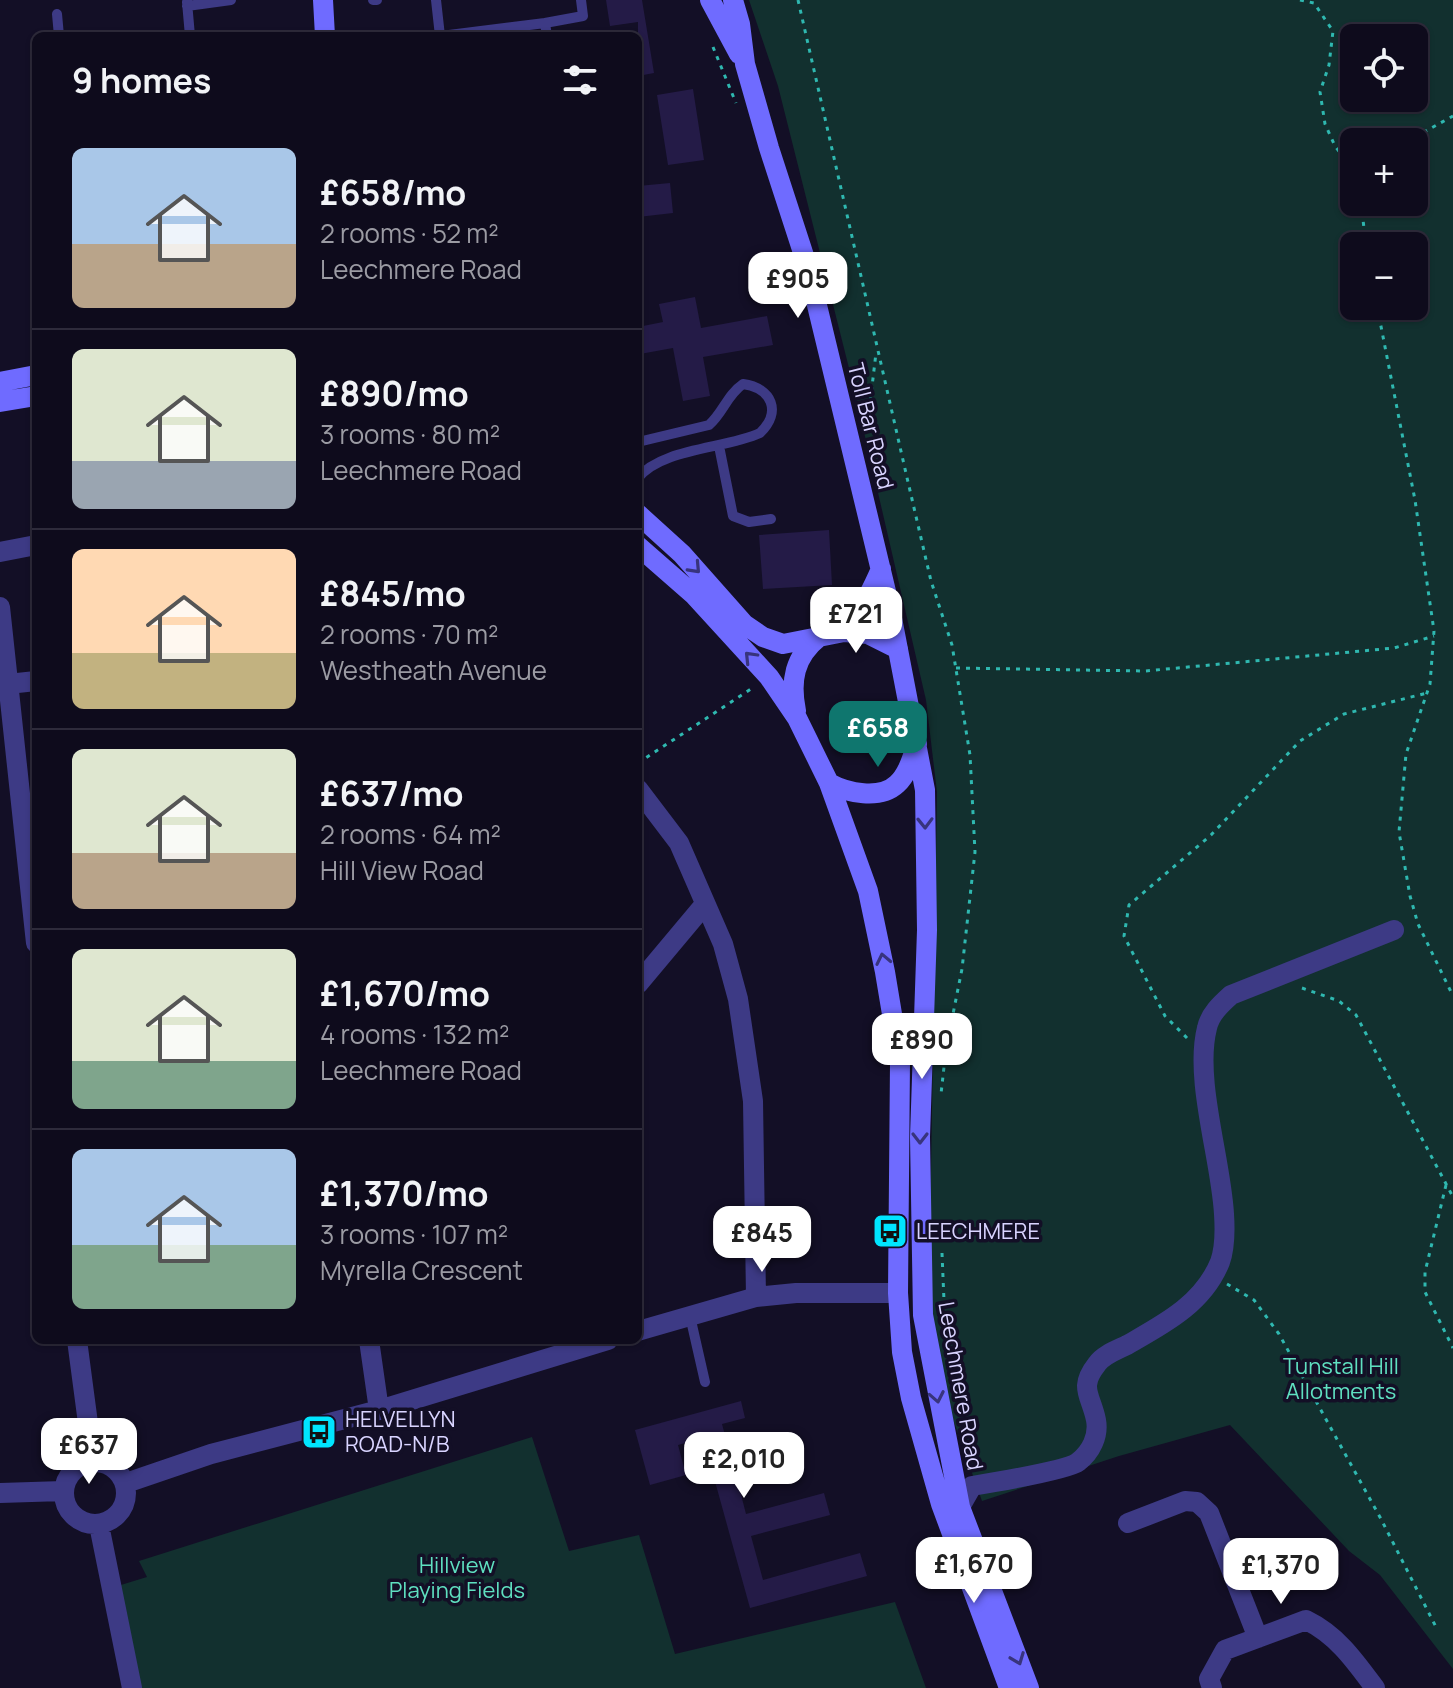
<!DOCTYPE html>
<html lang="en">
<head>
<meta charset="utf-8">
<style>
  body { margin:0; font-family:Manrope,sans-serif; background:#1c1929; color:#f1f3f6; height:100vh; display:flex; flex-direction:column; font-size:30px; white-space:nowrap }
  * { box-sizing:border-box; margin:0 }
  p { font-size:26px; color:#9b9ba3 }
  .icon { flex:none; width:44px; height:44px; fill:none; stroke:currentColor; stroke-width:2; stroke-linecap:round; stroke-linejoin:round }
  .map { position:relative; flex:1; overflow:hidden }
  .sheet { position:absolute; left:32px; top:32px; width:610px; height:1312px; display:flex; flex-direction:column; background:#0e0b1c; border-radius:12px; box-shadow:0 2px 6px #0004,0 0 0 2px #2e2b3b }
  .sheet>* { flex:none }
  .tools { position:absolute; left:1340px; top:24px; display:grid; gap:16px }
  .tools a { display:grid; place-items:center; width:88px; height:88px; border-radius:12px; background:#0e0b1c; box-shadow:0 2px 6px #0004,0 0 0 2px #2e2b3b; font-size:40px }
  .price { position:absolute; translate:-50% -68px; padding:0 18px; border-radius:16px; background:#fff; color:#222; font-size:26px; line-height:52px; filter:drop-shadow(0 2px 4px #0008) }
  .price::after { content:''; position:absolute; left:50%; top:48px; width:24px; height:18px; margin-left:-12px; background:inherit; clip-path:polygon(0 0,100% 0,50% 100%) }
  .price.on { background:#0f766e; color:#fff }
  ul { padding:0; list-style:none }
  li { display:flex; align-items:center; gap:24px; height:200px; padding:0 40px }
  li+li { border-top:2px solid #2e2b3b }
  li span { display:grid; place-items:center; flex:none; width:224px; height:160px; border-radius:12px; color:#555 }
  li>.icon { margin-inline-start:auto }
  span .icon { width:96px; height:96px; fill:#fffc; stroke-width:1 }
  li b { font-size:34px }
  h2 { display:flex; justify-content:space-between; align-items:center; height:96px; padding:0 40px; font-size:34px }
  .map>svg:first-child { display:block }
  .green { fill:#12302f; fill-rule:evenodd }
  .building { fill:#241b47 }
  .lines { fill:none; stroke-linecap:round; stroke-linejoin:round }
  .path { stroke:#2fb8b0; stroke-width:3; stroke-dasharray:4 6; stroke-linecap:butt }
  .lane { stroke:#3d3a85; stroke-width:10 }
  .street { stroke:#3d3a85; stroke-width:20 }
  .secondary { stroke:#6f6bff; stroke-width:20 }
  .oneway { stroke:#38347d }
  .labels { text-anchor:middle; stroke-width:7; stroke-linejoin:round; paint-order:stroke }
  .street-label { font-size:22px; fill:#d9d4ff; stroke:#130f26 }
  .poi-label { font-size:22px; fill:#d9d4ff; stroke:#130f26; text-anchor:start }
  .park-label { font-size:22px; fill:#5fe0c0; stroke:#130f26 }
</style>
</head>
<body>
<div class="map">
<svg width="1453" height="1688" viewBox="0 0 1453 1688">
  <rect width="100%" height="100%" fill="#130f26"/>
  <path class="green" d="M749,0H1453V1669L1380,1575L1349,1551L1230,1425L1119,1456L982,1501L944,1394L929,1300L937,792L926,700L851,376L778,86ZM1354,38H1414V98H1354ZM1354,142H1414V202H1354ZM1354,246H1414V306H1354Z
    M532,1437L569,1551L639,1535L675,1654L895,1602L926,1688H132L111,1588L147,1577L139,1561Z"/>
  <path class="building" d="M606,0H642L654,73L638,76V22L610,26Z
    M693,89L704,160L668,165L657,95Z
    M670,183L673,213L638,217V186Z
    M695,297L701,328L767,316L773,345L703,357L710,396L683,401L673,348L640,354L638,327L663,322L659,304Z
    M829,530L832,585L763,589L759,535Z
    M741,1401L745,1418L722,1424L729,1450L776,1437L783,1462L736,1475L746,1514L824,1493L830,1515L751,1536L763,1580L860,1553L867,1576L750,1608L703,1438L678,1445L686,1475L650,1485L635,1430Z"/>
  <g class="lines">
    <path class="path" d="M798,0L908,482L931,581L952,645L970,755L975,852L962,969L946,1049L941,1094
      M1300,0L1314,3L1333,31L1329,65L1320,92L1325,124L1335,146L1354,171
      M713,47L736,103
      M1406,142L1453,116
      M1361,202L1366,246
      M1377,306L1415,500L1434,631L1430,684L1406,754L1399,832L1410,896L1418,924L1453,996
      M860,414L869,412L876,353
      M956,668L1145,671L1394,648L1434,636
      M638,763L754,687
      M1302,988L1339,1001L1356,1015L1453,1197
      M1187,1038L1165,1016L1124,936L1129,905L1211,835L1300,741L1344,714L1427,693
      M1446,1185L1425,1272V1292L1453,1348
      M942,1253L945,1325
      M1227,1284L1254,1300L1279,1334L1381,1519L1437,1629"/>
    <path class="lane" d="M373,0H377
      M436,0L440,36
      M187,2L190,36
      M187,6L231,0
      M57,14L59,36
      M545,23L583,16L581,0
      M441,36L545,23L547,36
      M638,442L709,425C723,413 727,395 743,384C772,388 782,412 760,433C725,449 662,448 638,478
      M719,446L733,516L749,522L771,519
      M690,1316L705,1382"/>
    <path class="street" d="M0,552L36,545
      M0,607L36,943
      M8,684L36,681
      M638,789L679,843L723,944L738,999L753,1101L756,1297
      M638,984L705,904
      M638,1331L756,1297L796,1293H898
      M77,1340L93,1461
      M369,1340L379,1410
      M64 1493a31 31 0 1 1 62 0a31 31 0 1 1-62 0Z
      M126,1483L211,1454L379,1410L608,1340
      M0,1493L63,1491
      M960,1507L972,1486C990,1483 1068,1470 1078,1462C1091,1452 1099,1436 1096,1420C1091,1395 1078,1388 1097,1364C1103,1355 1117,1350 1127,1345C1164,1324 1203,1304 1220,1262C1225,1248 1225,1229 1224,1214C1221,1159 1194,1079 1207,1028C1210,1014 1221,1004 1231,995L1394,930
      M1128,1523L1185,1501L1197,1502L1209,1513L1258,1638
      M99,1525L132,1688
      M1212,1688L1209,1679L1225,1650L1306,1620C1337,1635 1355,1661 1375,1688"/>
    <path class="secondary" d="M323,0L325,36
      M710,0L739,54
      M733,0L740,24L745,64L769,148L808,268L890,608L925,790L927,930L920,1137L923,1315L960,1507L1029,1688
      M0,382L36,375
      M0,402L36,396
      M638,514L682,554L744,624L763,637L783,644L844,632L868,634L898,649
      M638,546L694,595L769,677L797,718L829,783L868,891L885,972L900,1062L898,1293L902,1352L911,1398L941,1504L1009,1688
      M796,711C790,681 794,657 819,637C828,629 841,625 851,617C866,605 873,586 881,569
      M829,783C847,793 880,800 897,784C908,774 912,758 917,744"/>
  </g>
  <defs><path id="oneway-chevron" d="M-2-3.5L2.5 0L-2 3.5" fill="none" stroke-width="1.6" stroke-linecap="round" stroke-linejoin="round" transform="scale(2)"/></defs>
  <g class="oneway">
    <use href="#oneway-chevron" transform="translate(695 568) rotate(47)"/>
    <use href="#oneway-chevron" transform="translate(750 657) rotate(-134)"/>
    <use href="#oneway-chevron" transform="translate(925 823) rotate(89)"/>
    <use href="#oneway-chevron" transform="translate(883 959) rotate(-102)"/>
    <use href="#oneway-chevron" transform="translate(920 1138) rotate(90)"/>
    <use href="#oneway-chevron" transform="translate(937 1397) rotate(79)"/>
    <use href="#oneway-chevron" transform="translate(1018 1659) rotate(69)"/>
  </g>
  <defs>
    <symbol id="bus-square" viewBox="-11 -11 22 22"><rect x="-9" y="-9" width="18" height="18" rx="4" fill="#00e5ff" stroke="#130f26"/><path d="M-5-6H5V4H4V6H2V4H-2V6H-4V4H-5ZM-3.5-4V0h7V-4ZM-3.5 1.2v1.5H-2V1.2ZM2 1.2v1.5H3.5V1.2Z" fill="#111"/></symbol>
  </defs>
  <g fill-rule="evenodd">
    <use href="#bus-square" x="870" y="1211" width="40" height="40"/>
    <use href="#bus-square" x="299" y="1412" width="40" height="40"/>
  </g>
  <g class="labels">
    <g class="street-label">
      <text transform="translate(871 426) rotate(76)" y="8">Toll Bar Road</text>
      <text transform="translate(961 1386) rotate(80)" y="8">Leechmere Road</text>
    </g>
    <g class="poi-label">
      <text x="916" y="1239">LEECHMERE</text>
      <text x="345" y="1427">HELVELLYN<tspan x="345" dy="25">ROAD-N/B</tspan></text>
    </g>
    <g class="park-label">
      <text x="1341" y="1374">Tunstall Hill<tspan x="1341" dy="25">Allotments</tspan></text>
      <text x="457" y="1573">Hillview<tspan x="457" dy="25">Playing Fields</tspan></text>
    </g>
  </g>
</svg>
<div class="tools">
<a><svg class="icon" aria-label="locate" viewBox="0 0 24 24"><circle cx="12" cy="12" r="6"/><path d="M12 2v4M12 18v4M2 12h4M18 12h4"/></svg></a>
<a>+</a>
<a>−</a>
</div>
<b class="price" style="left:798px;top:320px">£905</b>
<b class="price" style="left:856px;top:655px">£721</b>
<b class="price on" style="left:878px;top:769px">£658</b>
<b class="price" style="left:922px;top:1081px">£890</b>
<b class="price" style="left:762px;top:1274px">£845</b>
<b class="price" style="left:89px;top:1486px">£637</b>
<b class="price" style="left:744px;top:1500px">£2,010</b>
<b class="price" style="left:974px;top:1605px">£1,670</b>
<b class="price" style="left:1281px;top:1606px">£1,370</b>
<section class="sheet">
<h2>9 homes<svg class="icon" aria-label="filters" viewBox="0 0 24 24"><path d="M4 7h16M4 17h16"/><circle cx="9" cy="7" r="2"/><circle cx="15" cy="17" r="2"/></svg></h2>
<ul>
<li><span style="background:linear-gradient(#a9c7e8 60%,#b9a48a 0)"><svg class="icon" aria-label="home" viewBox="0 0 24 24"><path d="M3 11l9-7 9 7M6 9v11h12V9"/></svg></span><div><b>£658/mo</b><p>2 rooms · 52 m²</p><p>Leechmere Road</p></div></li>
<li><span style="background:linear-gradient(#dfe7d0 70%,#9aa5b1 0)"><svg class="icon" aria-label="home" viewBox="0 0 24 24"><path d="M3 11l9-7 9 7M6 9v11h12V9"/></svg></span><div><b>£890/mo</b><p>3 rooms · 80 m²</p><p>Leechmere Road</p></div></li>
<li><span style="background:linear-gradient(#ffd9b3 65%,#c2b280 0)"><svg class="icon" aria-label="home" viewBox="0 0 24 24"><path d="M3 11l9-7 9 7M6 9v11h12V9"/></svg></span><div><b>£845/mo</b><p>2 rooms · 70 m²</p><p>Westheath Avenue</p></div></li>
<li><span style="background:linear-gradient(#dfe7d0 65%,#b9a48a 0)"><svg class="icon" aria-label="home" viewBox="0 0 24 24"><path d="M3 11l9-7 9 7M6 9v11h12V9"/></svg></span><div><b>£637/mo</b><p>2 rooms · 64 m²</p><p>Hill View Road</p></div></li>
<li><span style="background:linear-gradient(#dfe7d0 70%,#7fa58c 0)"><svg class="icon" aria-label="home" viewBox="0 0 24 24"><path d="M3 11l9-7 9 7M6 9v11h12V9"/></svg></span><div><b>£1,670/mo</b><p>4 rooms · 132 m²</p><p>Leechmere Road</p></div></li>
<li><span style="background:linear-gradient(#a9c7e8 60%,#7fa58c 0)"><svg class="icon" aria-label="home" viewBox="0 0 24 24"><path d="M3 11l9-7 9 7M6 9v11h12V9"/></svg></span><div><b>£1,370/mo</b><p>3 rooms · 107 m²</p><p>Myrella Crescent</p></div></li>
</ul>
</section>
</div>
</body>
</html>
